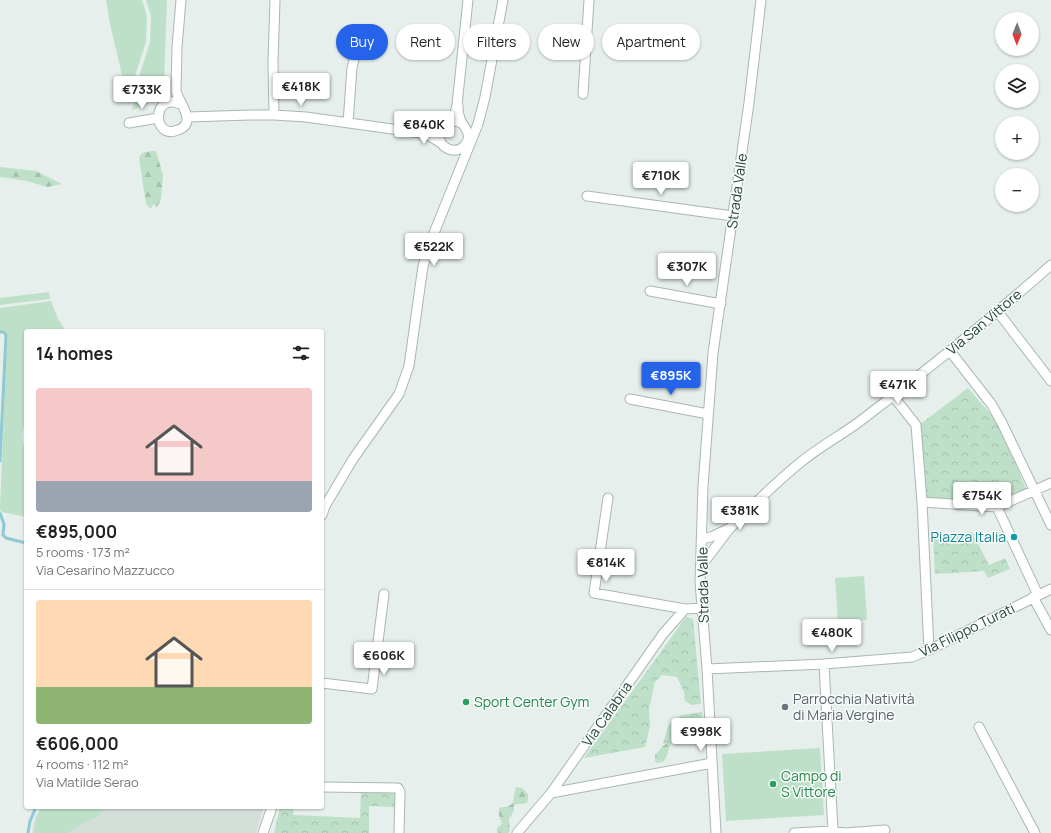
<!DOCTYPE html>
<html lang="en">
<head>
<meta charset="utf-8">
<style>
  body { margin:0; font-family:Manrope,sans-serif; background:#f2f2f2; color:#222; height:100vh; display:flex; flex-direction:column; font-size:15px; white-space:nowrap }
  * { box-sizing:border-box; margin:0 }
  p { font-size:13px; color:#767676 }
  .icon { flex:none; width:22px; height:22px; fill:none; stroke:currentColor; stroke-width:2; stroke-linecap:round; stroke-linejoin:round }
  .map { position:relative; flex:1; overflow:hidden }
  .side { position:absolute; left:24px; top:329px; width:300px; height:480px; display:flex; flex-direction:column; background:#fff; border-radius:4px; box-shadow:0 1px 3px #0004 }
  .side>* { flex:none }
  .hud { position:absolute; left:336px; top:24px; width:380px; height:36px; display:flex; gap:8px }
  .needle { width:26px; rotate:181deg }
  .fabs { position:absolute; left:995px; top:12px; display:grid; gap:8px }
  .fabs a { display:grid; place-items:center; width:44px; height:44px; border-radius:50%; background:#fff; box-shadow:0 1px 3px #0004; font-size:20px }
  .price { position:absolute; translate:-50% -34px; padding:0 9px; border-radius:4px; background:#fff; color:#222; font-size:13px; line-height:26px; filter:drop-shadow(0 1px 2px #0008) }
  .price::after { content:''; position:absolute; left:50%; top:24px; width:12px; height:9px; margin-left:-6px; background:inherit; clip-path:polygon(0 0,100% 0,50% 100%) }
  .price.on { background:#2563eb; color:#fff }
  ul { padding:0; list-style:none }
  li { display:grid; align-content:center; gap:8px; height:212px; padding:0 12px }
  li+li { border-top:1px solid #e0e0e0 }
  li span { display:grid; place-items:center; height:124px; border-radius:4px; color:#555 }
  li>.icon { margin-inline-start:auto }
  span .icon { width:72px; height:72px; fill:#fffc; stroke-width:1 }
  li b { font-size:17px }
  h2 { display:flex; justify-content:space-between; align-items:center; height:48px; padding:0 12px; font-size:17px }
  .chip { padding:0 14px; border-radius:18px; background:#fff; box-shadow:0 1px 3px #0004; font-size:14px; line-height:36px }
  .chip.on { background:#2563eb; color:#fff }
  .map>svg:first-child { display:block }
  .built { fill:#d4dfda }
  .green { fill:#bfe0c8 }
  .forest { fill:url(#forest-firs) }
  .park { fill:url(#park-crowns) }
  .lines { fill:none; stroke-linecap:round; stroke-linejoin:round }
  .stream { stroke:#8ec9d4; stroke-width:3 }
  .street-casing { stroke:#a8b8b2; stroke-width:11 }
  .street { stroke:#fff; stroke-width:9 }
  .culture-dot { fill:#0f9aa8; stroke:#f7fbf9; stroke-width:1.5 }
  .leisure-dot { fill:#2e9e5b; stroke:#f7fbf9; stroke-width:1.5 }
  .worship-dot { fill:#6b7280; stroke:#f7fbf9; stroke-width:1.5 }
  .labels { text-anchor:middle; stroke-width:3; stroke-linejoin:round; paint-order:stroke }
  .street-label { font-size:14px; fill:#24423a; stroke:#f7fbf9 }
  .culture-label { font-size:14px; fill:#0d838f; stroke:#f7fbf9; text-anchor:end }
  .worship-label { font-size:14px; fill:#5b616d; stroke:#f7fbf9; text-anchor:start }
  .leisure-label { font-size:14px; fill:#27864d; stroke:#f7fbf9; text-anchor:start }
</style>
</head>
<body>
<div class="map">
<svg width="1051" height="833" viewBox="0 0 1051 833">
  <defs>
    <pattern id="forest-firs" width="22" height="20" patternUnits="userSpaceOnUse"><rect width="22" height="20" fill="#bfe0c8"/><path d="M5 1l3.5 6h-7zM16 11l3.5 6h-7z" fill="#a4c1ad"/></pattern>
    <pattern id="park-crowns" width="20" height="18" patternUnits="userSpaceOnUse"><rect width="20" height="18" fill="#bfe0c8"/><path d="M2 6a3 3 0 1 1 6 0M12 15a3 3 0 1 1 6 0" fill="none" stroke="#a4c1ad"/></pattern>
  </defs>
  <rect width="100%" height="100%" fill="#e6efeb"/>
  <path class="built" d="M41,807H264L256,833H32L35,817Z"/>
  <path class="green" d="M106,0H142L147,16L146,42L135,76L129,105L110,24Z
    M146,0H167L164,82C157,96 147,105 132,110L139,77L150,42L151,16Z
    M49,292L50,299L0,305V298Z
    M51,301L58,319L66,331H26V421C21,431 21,442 26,452V517L2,512L0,509L7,334L5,331H0V308Z
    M864,576L867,620L838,622L835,578Z
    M820,748L824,815L726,821L722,754Z
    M42,807H102L99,816L83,823L68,833H34L37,817Z"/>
  <path class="forest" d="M152,151H156L163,175L161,199L157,207L153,204L151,209L146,204L139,158L142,153Z
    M0,167L36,171L62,184L47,187L27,181L0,177Z
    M701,720L703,724C700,731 699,734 703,741L702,744L699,743L695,737L671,742L666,758L663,762L657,763L655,761V755L663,746Z
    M516,787L522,788L528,794V800L527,803L514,805V811L509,819L510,830L508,833H497V828L502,824L499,815V808C503,806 505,808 509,806C516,803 513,793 516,787Z"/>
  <path class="park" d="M968,388L1000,425L1026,489L1024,492L996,504L924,498L919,425Z
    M972,532L989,565L1005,558L1010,569L988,578L984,571L935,574L933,535Z
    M686,617L693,619L701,704L691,705L685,701L684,692L677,677L662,675L655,682L649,709L650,726L645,747L584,758Z
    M702,712L704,737L663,744L668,726L678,719L681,715Z
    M361,792L396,793V807L369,806V833H274L280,807H294L293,815L360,818Z"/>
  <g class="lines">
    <path class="stream" d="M0,332H4L6,335L0,461
      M0,513L4,524L3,535L6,538L26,543
      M28,833L30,821L36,807"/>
    <defs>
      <path id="street" d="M181,0L177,47L176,91C179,103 198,123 178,130C151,141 152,89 182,105
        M583,94L589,0
        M458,105C458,111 459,118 462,123C467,130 472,137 465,145C456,156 438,148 439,134C440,122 453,118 463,124
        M274,115L273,62L275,0
        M187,117L250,115H274L306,117L421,133L428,135L441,143
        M447,122L455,113L457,105L468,0
        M129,123L158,118
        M348,123L352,68L355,55
        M587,196L733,216
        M650,291L721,304
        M998,312L1051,381
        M950,351L992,405L1002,423L1051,525
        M893,396L916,425L922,502L929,650
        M630,399L708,414
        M608,498L594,593L685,609
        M922,502L997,507L1051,483
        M997,507L1038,595
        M322,515L325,506L353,459L399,394L409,366L423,266L434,233L478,124L485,97L503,0
        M730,528C753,505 776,482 801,462C819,447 840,436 859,422C925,372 989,320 1051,265
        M701,566L730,528L711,537L702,539
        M1033,597L1051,630
        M824,664L833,831
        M707,669L824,664L912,657L929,650L1051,589
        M322,683L372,689L384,594
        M979,727L1035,833
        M322,787L398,788L400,792L399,833
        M551,793L712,763
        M263,833L272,807
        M517,833L551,793L663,634L685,609L702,608
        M716,833L707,669L700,582L703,486L713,353L749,103L761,0
        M794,833L833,831L845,833L885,830"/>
    </defs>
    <use href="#street" class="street-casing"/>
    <use href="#street" class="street"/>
  </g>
  <circle class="culture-dot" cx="1014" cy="537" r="4"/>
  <g class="leisure-dot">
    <circle cx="466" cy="702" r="4"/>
    <circle cx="773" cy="784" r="4"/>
  </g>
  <circle class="worship-dot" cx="785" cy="707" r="4"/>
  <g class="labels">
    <g class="street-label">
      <text transform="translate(737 191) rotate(-82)" y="5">Strada Valle</text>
      <text transform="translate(984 322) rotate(-40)" y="5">Via San Vittore</text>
      <text transform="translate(703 585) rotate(-91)" y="5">Strada Valle</text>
      <text transform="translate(967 630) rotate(-26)" y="5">Via Filippo Turati</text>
      <text transform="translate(607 714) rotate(-55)" y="5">Via Calabria</text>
    </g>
    <g class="culture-label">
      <text x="1006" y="542">Piazza Italia</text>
    </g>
    <g class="worship-label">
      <text x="793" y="704">Parrocchia Natività<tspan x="793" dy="16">di Maria Vergine</tspan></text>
    </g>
    <g class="leisure-label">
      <text x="474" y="707">Sport Center Gym</text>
      <text x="781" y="781">Campo di<tspan x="781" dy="16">S Vittore</tspan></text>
    </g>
  </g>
</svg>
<div class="fabs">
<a><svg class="needle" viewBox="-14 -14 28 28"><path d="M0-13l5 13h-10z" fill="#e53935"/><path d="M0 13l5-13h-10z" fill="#767676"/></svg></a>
<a><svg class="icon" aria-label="layers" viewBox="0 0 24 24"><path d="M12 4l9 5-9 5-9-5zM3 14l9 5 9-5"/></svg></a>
<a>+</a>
<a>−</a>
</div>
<b class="price" style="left:301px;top:107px">€418K</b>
<b class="price" style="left:142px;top:110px">€733K</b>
<b class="price" style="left:424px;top:145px">€840K</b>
<b class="price" style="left:661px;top:196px">€710K</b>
<b class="price" style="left:434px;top:267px">€522K</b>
<b class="price" style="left:687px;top:287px">€307K</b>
<b class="price on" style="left:671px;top:396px">€895K</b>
<b class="price" style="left:898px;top:405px">€471K</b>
<b class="price" style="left:982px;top:516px">€754K</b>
<b class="price" style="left:740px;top:531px">€381K</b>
<b class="price" style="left:606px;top:583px">€814K</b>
<b class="price" style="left:832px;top:653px">€480K</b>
<b class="price" style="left:384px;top:676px">€606K</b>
<b class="price" style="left:701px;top:752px">€998K</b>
<div class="hud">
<a class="chip on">Buy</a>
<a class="chip">Rent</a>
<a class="chip">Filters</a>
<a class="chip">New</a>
<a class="chip">Apartment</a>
</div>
<section class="side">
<h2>14 homes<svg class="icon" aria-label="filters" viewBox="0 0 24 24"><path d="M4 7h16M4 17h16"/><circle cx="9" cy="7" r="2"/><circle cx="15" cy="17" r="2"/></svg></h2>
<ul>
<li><span style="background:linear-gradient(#f6c9c9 75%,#9aa5b1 0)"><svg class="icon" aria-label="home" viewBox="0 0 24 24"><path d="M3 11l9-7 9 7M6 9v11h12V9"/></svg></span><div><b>€895,000</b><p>5 rooms · 173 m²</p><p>Via Cesarino Mazzucco</p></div></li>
<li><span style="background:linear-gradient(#ffd9b3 70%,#8fb573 0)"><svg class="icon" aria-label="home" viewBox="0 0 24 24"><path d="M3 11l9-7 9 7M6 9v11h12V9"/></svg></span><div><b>€606,000</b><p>4 rooms · 112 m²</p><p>Via Matilde Serao</p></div></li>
</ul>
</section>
</div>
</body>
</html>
